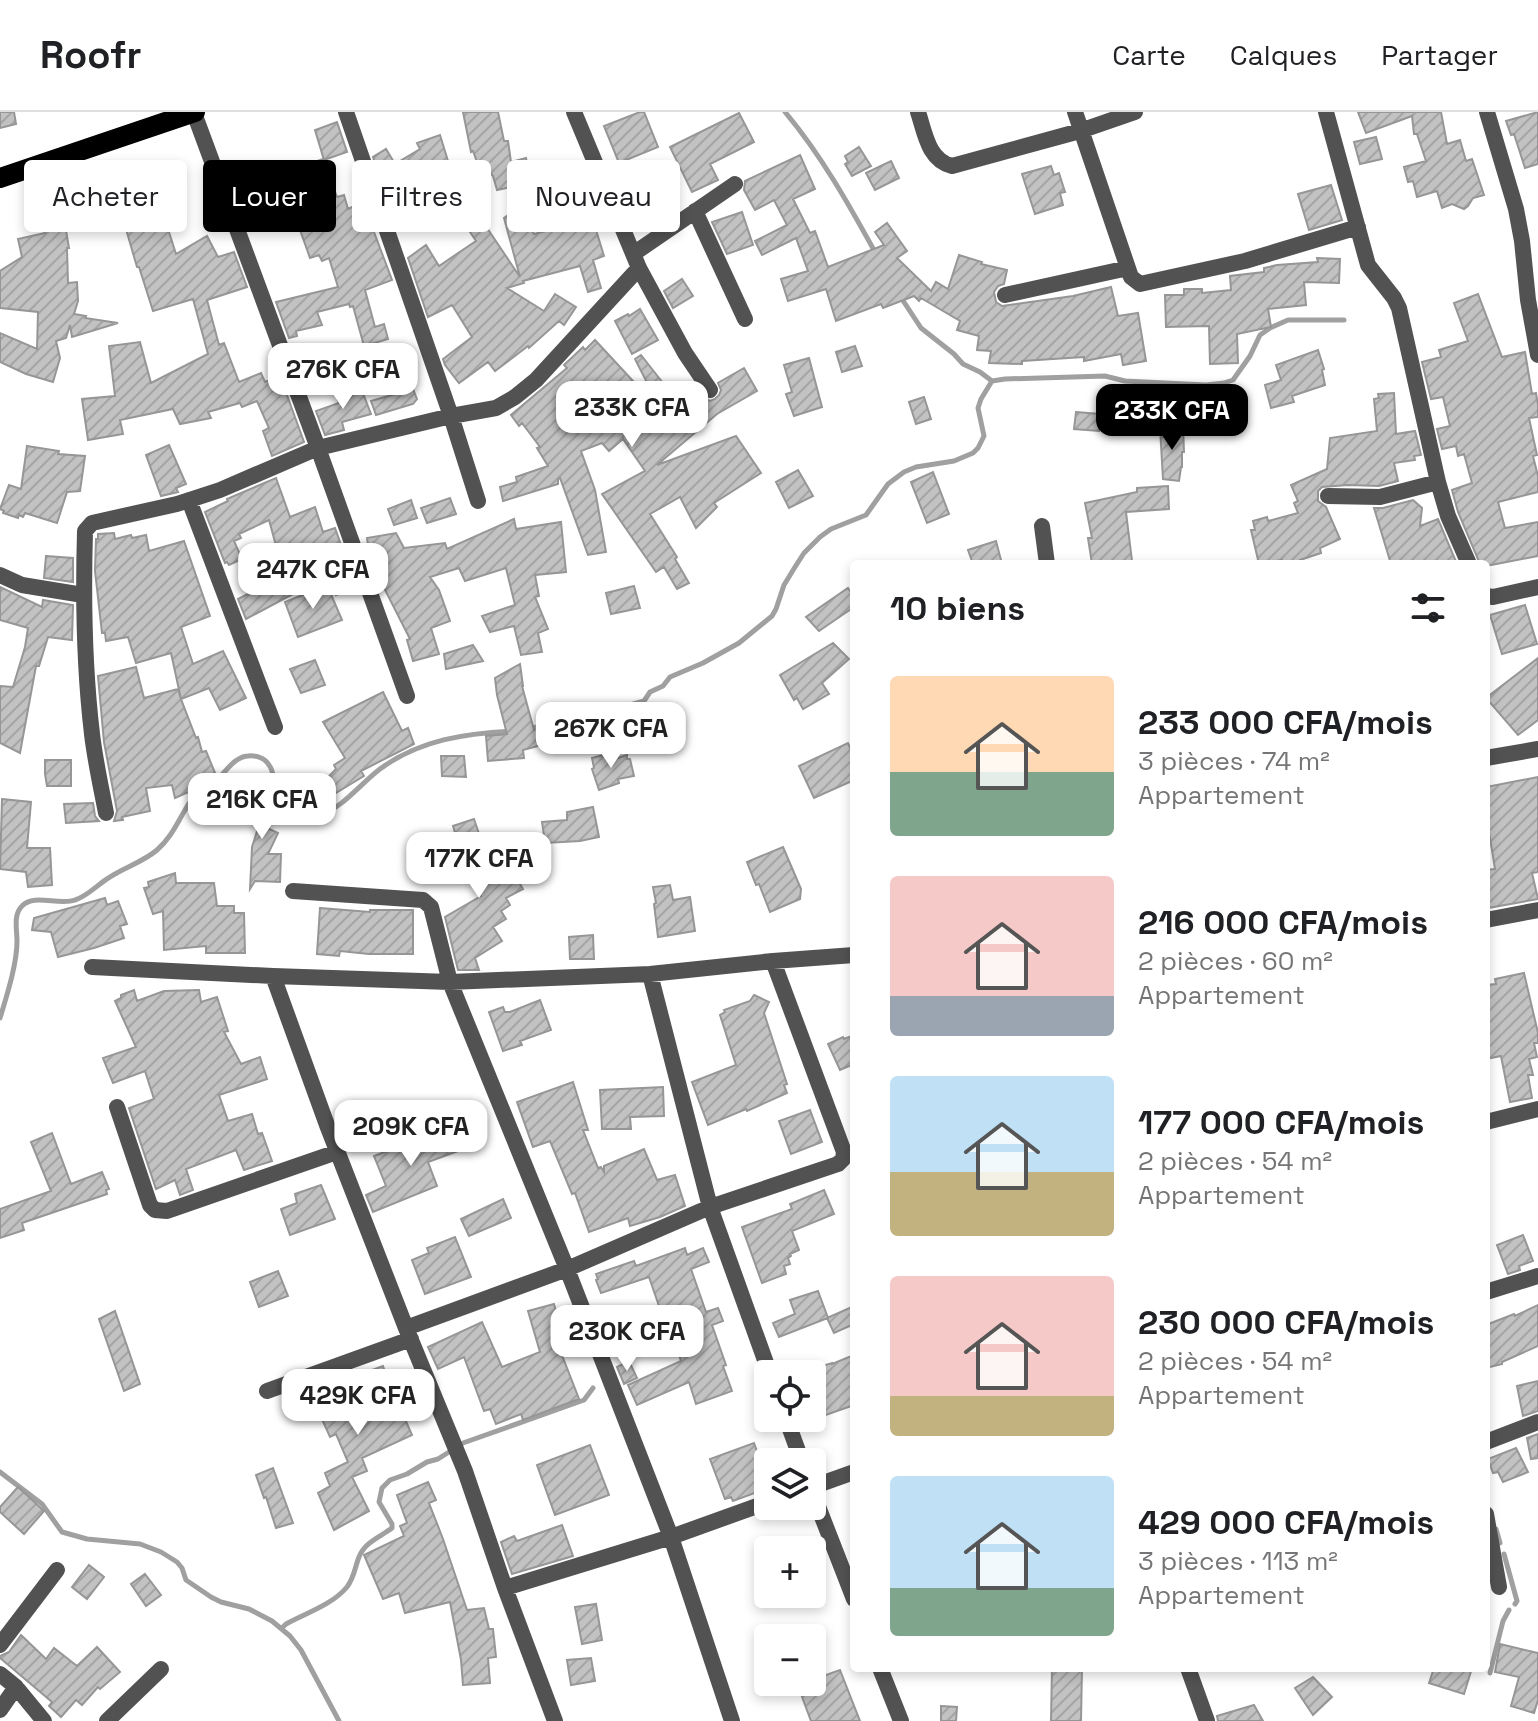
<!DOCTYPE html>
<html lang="fr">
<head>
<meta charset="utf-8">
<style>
  body { margin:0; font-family:"Space Grotesk",sans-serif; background:#f6f6f6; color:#202124; height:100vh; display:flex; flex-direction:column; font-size:30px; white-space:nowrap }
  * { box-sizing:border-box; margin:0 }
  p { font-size:26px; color:#757577 }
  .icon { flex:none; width:44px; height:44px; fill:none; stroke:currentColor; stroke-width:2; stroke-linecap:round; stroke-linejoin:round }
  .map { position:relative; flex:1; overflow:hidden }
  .sheet { position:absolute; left:850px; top:448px; width:640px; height:1112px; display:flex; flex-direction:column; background:#fff; border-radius:8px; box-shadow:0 4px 12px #0003 }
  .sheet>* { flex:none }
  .hud { position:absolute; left:24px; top:48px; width:706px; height:72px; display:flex; gap:16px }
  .fabs { position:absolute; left:754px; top:1248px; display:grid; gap:16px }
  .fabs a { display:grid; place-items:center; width:72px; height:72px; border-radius:8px; background:#fff; box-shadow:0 4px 12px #0003; font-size:40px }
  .price { position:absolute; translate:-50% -68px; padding:0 18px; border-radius:16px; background:#fff; color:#222; font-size:26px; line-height:52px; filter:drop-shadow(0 2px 4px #0008) }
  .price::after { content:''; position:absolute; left:50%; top:48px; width:24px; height:18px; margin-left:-12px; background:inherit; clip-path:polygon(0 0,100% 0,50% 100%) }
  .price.current { background:#000; color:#fff }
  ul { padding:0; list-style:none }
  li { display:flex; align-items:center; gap:24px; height:200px; padding:0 40px }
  li span { display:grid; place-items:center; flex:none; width:224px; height:160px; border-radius:8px; color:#555 }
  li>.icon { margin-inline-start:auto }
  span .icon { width:96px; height:96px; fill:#fffc; stroke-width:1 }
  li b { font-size:34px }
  h2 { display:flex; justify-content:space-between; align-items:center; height:96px; padding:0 40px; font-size:34px }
  .tag { padding:0 28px; border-radius:8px; background:#fff; box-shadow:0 4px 12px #0003; font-size:28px; line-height:72px }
  .tag.current { background:#000; color:#fff }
  header { display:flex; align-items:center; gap:48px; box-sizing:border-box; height:112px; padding:0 40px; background:#fff; border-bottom:2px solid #e0e0e0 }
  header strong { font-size:38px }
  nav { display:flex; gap:44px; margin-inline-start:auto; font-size:28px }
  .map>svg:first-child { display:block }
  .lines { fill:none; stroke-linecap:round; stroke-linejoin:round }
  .stream { stroke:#a0a0a0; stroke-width:5 }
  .building { fill:url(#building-hatch); stroke:#969696; stroke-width:2 }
  .street { stroke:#525252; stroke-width:16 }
  .primary { stroke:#000; stroke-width:20 }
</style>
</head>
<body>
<header>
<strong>Roofr</strong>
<nav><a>Carte</a><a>Calques</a><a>Partager</a></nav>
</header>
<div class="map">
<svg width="1538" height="1609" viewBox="0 0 1538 1609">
  <defs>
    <pattern id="building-hatch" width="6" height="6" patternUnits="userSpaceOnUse" patternTransform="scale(2)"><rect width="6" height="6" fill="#c2c2c2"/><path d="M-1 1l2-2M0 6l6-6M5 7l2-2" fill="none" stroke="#a5a5a5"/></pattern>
  </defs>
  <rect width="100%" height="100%" fill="#fff"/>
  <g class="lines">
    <path class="stream" d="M785,0C821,43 848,91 875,140
      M900,184L921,216L954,242L963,252L980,260L992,269
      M530,617L584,601L616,597L644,589L650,580L663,574L670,565L703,551L739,531L772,504L776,497L784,473L795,455L804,441L820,425L831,417L866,403L888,372L904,360L916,355L954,349L973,341L978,336L984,324L978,296L981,287L992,269L1005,267L1105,264L1125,269L1206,273L1224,271L1233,268L1250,244L1260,223L1270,216L1288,208H1344
      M0,906C7,883 17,852 17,829C17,817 13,803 22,794C34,781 59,794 75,788C88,784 98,772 110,765C125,755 143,750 157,738C172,725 178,709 188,693C196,681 210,676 220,665C226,659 230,652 237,648C240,646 244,644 248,644C256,643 265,646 269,653C274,659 273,668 276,676C283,690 299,710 318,704C343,696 360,672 380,657C419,628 466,621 513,619
      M0,1360L42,1392L62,1420L87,1427L140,1432L161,1440L177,1450L182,1456L186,1468L211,1485L221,1490L249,1497L272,1509L290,1524L301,1538L339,1609
      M1496,1417L1500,1431
      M1504,1442L1517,1489L1515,1492
      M282,1516L286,1512C306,1501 332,1493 347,1475C354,1466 355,1455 359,1445C365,1430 380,1425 392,1416V1412L379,1390L382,1376L390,1368L407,1362L427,1350L438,1347L463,1331L584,1288L593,1276
      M1490,1561L1503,1509L1509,1498"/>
  </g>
  <path class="building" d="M0,0H14L16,12L0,16Z
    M463,0H498L504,29H508L511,50L526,46L531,71L497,78L493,64L484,54L483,50H477L473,39L471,40Z
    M640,0H644L658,35L619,51L604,14Z
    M1358,0H1441L1447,32L1460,28L1466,49L1472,47L1484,83L1473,86L1468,94L1464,97L1452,92L1442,96L1437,79L1417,85L1413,69L1408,70L1404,55L1426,49L1417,22H1414L1412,4L1366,21Z
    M1538,0V52L1525,56L1514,22L1511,23L1506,9Z
    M739,1L754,30L710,52L718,68L692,80L670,35Z
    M337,10L347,40L324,48L315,18Z
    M440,23L448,49H441L452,63L458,86L437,102L428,88L425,78L422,79L416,57L384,77L373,45L386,37L395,52L420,37L417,31Z
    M1376,25L1382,47L1360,52L1354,30Z
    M859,35L871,54L852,64L845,52L848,50L845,44Z
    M800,43L815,77L793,87L810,121L815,119L828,155L884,133L875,120L887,111L907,139L897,146L931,179L936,170L948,177L959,143L982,150L981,152L1007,158L1004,172L998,174L994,180L996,190L1002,194L1073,184L1111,175L1118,204L1138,201L1146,249L1123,253L1121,242L1084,249V245L1022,249V252L989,251L991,239L977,238L979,224L957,218L960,209L921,186L919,189L914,184L883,196L881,192L836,209L826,177L788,189L781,167L808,159L796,126L762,143L755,129L787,113L774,88L755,98L744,78L745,69Z
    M323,47L337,85L344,83L348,97L365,89L373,111L371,112L392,168L365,178L375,215L384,212L388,227L364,234L353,194L350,195L349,192L317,200L322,213L296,219L297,224L289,226L276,190L338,175L329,146L322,149L319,143L310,146L294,101L288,103L287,101L248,116L234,78Z
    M891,49L899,66L875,78L866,61Z
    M1051,54L1054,63L1059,61L1065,80L1060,81L1063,93L1035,102L1022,62Z
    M154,73L176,142L207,124L218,145L234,140L247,175L207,188L219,233L224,231L239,270L261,261L265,270L280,264L304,330L272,344L263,319L269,316L257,289L242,295L240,291L208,300L211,306L180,312L173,297L120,308L123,322L88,328L82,287L115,284L109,234L140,230L151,271L208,242L193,187L153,199L139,155H137L119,93L128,91L124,82Z
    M1331,73L1342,108L1309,118L1298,82Z
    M591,89L599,105L593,108L604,144L593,148L601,176L588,180L580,154L523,169L524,171L507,176L544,199L555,182L576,195L564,213L559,209L529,236L528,234L495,259L488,250L459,271L445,253L443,247L472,225L452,193L428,205L408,146L426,133L439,154L476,129L468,117L485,113L520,165L504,106L518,96L534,122L565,114L559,95Z
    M742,100L753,133L727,142L712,110Z
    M64,107L69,136H67L68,171L77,170L78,189L74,202L86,204L85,206L118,211L72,225L70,213L66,226L56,229L60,246L53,270L26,262L0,250V221L37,237L38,200L0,196V159L22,145L18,127L45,121L42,111Z
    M1317,146L1340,147L1339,171L1304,170L1306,193L1268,197L1271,215L1237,222L1238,251L1210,252L1209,214L1166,215L1165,183H1184V177H1202V181L1231,178L1230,164L1264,160V156L1277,153L1318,150Z
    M682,167L693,184L673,196L664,179Z
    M1478,182L1502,245L1525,240L1532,282L1536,281L1538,293V305L1529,306L1537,343L1533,344L1538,364V380L1498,390L1505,416L1538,410V444L1486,454V452H1480L1458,400L1452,378L1472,371L1464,342L1458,344L1456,334L1442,337L1437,317L1450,314L1443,285L1431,287L1422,250L1441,245L1439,238L1468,229L1454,191Z
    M640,197L658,228L632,242L615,209L628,202L629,204Z
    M595,228L659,297L660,296L635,247L641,243L674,285L689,272L705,287L710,289L715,287L719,283L721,278L718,271L744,256L757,279L717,302L657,353L736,324L761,361L714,391L717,395L696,416L680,385L650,402L677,445L675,447L689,471L677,477L664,455L656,460L602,382L645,359L623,327L609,339L602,331L581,339L595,378L606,440L588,443L560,366L558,367V372L503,389L500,375L517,370L516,365L548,354L537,336L540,335L522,311L519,314L511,303L567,256L564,253L583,235L585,238Z
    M855,234L862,254L842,260L836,240Z
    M1318,238L1324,257L1322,258L1325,273L1292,284L1294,290L1271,296L1265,273L1281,268L1276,253Z
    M809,246L822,295L794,304L786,282L792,280L784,253Z
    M361,276L371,302L342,310L344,318L325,323L316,299L339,291L336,283Z
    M413,277L417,287L413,292L376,303L371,289Z
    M1394,281L1396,322L1415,319L1421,343L1414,344L1415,348L1394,351L1398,369L1379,374L1348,373L1322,375L1318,379V389L1326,395L1340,427L1320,436L1321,441L1300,448L1301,452H1283L1282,448L1259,452L1251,418H1255L1253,409L1267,405L1268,409L1298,401L1294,391L1298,389L1291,373L1327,357L1330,326L1377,319L1374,287L1379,286L1378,282Z
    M924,285L931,307L916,312L909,290Z
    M1076,300L1100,302L1099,319L1074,317Z
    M1160,315H1183L1184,340H1182V355H1181L1179,369L1163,367Z
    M169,333L186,372L176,376L178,380L161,384L146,343Z
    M27,334L59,339L58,342L85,344L80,379L67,380L57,411L25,401L23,405L19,403L18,406L3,401L4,399L0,397L9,373L21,377Z
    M798,358L813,384L789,396L776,370Z
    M933,360L949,402L927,411L911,370Z
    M276,366L290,405L315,395L323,420L335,416L346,447L340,450L351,477L336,483L313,437L281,449L293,482L246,507L238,487L250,481L240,456L278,441L269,408L239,422L241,426L234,429L242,447L229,453L227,450L225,451L205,400L228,389L227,387Z
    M1168,374L1169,397L1126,400L1132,449L1092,452L1088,426H1092L1085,391L1137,380V376Z
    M450,386L456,402L427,411L421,396Z
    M411,388L417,406L394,413L388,397Z
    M1413,388L1422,396L1420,414L1438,407L1457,452H1391L1374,396H1383Z
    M514,407L516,417L561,410L566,460L535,463L539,484L535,485L548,517L538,521L542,540L521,543L514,514L490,520L482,504L515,493L506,456L465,469L459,456L430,465L439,478L450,509L431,516L439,542L413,549L407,528L410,527L380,468L385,467L377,439L369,440L367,426L396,421L404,436L445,431L447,437Z
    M114,421L115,427L131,423L132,426L146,423L149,439L184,429L210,504L181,515L193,552L223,539L246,586L220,598L209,576L181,587L196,626L198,625L202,640L206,639L215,661L212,662L215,668L175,686L172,673L146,676L150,699L122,705L123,708L114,709L117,699L104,630L98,564L136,555L144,586L178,577L181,587L171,541L136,551L128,525L106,529L105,521H102L95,459L96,427H98V422Z
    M996,429L1002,452H973L968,438Z
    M46,444L73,446V470L44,466Z
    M327,473L342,508L298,525L285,490Z
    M634,474L640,496L611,502L606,481Z
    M0,475L42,495L43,488L73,493L72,528L48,525L39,554H36L20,641L0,631V574L13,575L25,535L28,516L0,508Z
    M848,476L854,485V495L819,519L806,505Z
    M1525,493L1537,532L1502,542L1490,503Z
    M833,531L849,547L822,571L829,582L803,597L797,586L794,588L780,563Z
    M473,533L483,549L446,557L444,542Z
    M1538,546V608L1518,623L1486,586Z
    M315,548L325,573L301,581L290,557Z
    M520,552L523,574H522L534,618L560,611L564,627L523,638L524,646L488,649L486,624L507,622L497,583L495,566Z
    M383,580L402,619L408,616L414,632L361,659L364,664L336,681L326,667L336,657L334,653L345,646L323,610Z
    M848,631L854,645V668L814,686L799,654Z
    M611,641L612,648L627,643V647H630L634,664L618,667L619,671L599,678L592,657L594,656L592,646Z
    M441,644H464L466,665L442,664Z
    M45,648H71V674H47L45,662Z
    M1538,665V760L1532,761L1538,787L1488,796L1486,782V758L1495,757L1489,720L1486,721V675Z
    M249,683L277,695L267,716L278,721L268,742H281L280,770L255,769L250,777L252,735L259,713L238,705Z
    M2,687L31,690L27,736H50L52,773L28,775L26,760L0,757Z
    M93,691L95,704L99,709L66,711L64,692Z
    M593,695L599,725L580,729L545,731L542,710L567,708V700Z
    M474,707L493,763L509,753L523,777L506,786L510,793L501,799L506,807L493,815L502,829L475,846L479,858H458L445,805L481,784L466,761L463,762L455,732L458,731L453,714Z
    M783,735L801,777L800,787L770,800L759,772L756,773L747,750Z
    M175,761L176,771H214L217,794H234V801H244L245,841H206V834L164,838L163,799L153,802L144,776L149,775L148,770Z
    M670,773L673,788L690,785L695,819L658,825L654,792L656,791L653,775Z
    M105,786L107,793L118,789L127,812L120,814L124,826L94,836L58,845L51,820L32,818L34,806Z
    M320,796L370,800V798H413V842H369L340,839L339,844L317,842Z
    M593,823L594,847H570L569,825Z
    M1524,861L1538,921V931H1534L1537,945L1529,947L1533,963H1528L1532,986L1510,990L1501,944L1486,947V873L1496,872L1495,867Z
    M134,878L137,889L164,879L199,878L201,890L217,885L228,919L224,920L241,952L260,945L267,967L219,983L228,1009L252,1002L258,1022L262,1021L272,1049L244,1058L236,1038L186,1057L193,1078L180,1083L175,1068L156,1077L129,996L154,987L145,959L113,971L103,946L136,935L115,889L121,886V883Z
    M754,883L769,890L764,901L787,972L784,973L787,981L747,999L746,997L708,1013L692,970L736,953L720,903L725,900L724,898L750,889Z
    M540,888L551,918L520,929L522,933L503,939L489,900L503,895L505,900H510Z
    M854,923V952L840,958L828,932L843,925L844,927Z
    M573,970L588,1018H583L598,1056L601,1055L604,1060V1054L644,1037L657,1068L675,1063L685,1094L660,1105L630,1114L628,1106L589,1120L575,1081L572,1082L550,1029L533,1035L517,990Z
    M663,975L664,1004L630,1005L631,1017H602L600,978Z
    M810,998L822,1030L791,1042L779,1009Z
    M451,1014L458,1033V1039L428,1050L437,1074L373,1100L366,1083L386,1074L374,1044Z
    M52,1021L71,1072L102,1060L109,1077L106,1078L107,1082L22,1111L24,1118L0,1126V1097L51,1079L31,1030Z
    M321,1073L335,1107L290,1123L281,1097L297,1091L295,1082Z
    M824,1078L834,1102L792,1119L799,1138L790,1142L791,1144L788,1146L790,1152L784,1154L786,1162L762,1171L742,1115L792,1097L790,1092Z
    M503,1087L511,1106L469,1124L461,1107Z
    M1523,1123L1533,1149L1519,1154L1520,1158L1508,1162L1497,1133Z
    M455,1125L471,1165L425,1182L412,1148L429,1141L427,1136Z
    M685,1136L687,1143L703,1136L709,1150L691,1157L706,1200L718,1196L723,1209L712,1213L726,1253L723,1254L732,1279L696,1292L689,1270L637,1293L628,1273L681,1249L668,1210L640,1223L633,1209L660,1197L649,1165L601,1181L596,1168L598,1167L596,1162L634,1149L636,1154Z
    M278,1159L288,1184L259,1195L250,1170Z
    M818,1179L828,1206L779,1225L773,1211L795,1202L790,1188Z
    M554,1192L561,1217L553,1220L579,1287L523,1308L521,1302L496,1312L490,1297L484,1299L464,1245L438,1257L428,1235L482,1210L502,1255L540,1240L528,1199Z
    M1538,1193V1234L1502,1250V1252L1486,1256V1213L1514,1202L1515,1204Z
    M854,1194V1212L834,1221L827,1206Z
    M115,1199L140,1272L124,1279L99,1207Z
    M854,1243V1293L823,1304L820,1294L812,1297V1257L832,1251V1252Z
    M629,1249L637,1266L624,1272L617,1255Z
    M383,1254L399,1301L402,1300L412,1323L362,1346L367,1359L352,1365L369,1399L334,1418L318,1381L330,1374L325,1361L348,1350L336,1322L330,1325L312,1285L351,1269L350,1266Z
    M1538,1269V1299L1523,1304L1517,1274Z
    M1538,1322V1346L1531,1347L1527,1326Z
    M754,1331L768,1369V1376L733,1389L731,1385L725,1387L710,1347Z
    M590,1333L609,1383L555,1403L537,1353Z
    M1516,1336L1528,1360L1503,1370L1498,1360L1493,1361L1488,1347Z
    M273,1356L293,1411L276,1416L266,1385L264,1386L256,1363Z
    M428,1370L436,1388L429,1391L443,1427L467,1498L484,1496L489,1517H493L496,1545L488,1546L490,1571L463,1573L461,1548L450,1490L405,1501L399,1481L383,1487L364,1443L404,1424L400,1414L407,1411L397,1383Z
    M18,1375L44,1399L24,1422L0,1400V1395Z
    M562,1413L573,1444L512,1462L501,1430L514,1424L517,1429Z
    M89,1453L104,1465L87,1487L72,1475Z
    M145,1462L161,1483L146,1494L131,1472Z
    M596,1492L602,1528L582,1532L575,1495Z
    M21,1523L46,1547L54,1536L77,1554L97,1535L120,1560L100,1577L98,1575L82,1593L76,1588L61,1605L49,1594L52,1590L0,1546V1544L9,1540Z
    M1500,1532L1538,1541V1588L1534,1601L1511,1594L1519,1565L1495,1560Z
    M591,1546L595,1569L571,1573L567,1548Z
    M1052,1556H1082L1081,1609H1051Z
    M1434,1556H1472L1464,1582L1429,1571Z
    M840,1558L860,1609H811L798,1574L812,1570V1568Z
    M1313,1565L1332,1585L1313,1603L1295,1576Z
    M1254,1593L1263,1609H1218L1217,1604Z
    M941,1594L957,1595L956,1609H941Z"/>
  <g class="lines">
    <path class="street" d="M346,0L451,304L478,389
      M574,0L639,156L685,241L710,278
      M918,0C925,21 928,48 952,54L1080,19L1135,0
      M1075,0L1131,165L1140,172L1245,149L1358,115
      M1326,0L1368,153L1394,186L1399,196L1438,370L1448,404L1469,452
      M1487,0L1516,97L1522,129L1528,188L1538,243
      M194,1L318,336L407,584
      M695,99L745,207
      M633,142L735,72
      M1005,183L1128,156
      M1328,384L1380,385L1438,370
      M189,388L275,615
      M1042,414L1047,452
      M0,463L22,473L83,483
      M1486,484L1493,485L1538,475
      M1486,646L1538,637
      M106,701C101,675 95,648 92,622C84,554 83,487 85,419L92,411L177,392L220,378L318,336L451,304L496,296L515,285L536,268L639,156
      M293,779L423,788L431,795L450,870L567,1157L671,1425L732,1609
      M1486,808L1538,798
      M92,855L273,864L450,870L650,862L773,849L854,843
      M650,862L710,1095L770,1262
      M273,864L327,1013L406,1216L465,1359L505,1476L555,1609
      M117,995L150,1093L155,1098L167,1099L337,1040
      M1486,1010L1538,997
      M1486,1180L1538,1164
      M406,1216L567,1157L710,1095L838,1052L843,1047L844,1040L773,849
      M267,1279L411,1227
      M786,1306L802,1350
      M1486,1330L1538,1310
      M812,1375L854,1360
      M812,1379L854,1487
      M1486,1402L1499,1475
      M505,1476L671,1425L768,1390
      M0,1533L57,1458
      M880,1556L901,1609
      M1188,1556L1207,1609
      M0,1562L16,1575L44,1609
      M0,1598L16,1575
      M107,1609L161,1557"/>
    <path class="primary" d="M0,66L195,0"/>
  </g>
</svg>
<div class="fabs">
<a><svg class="icon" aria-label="locate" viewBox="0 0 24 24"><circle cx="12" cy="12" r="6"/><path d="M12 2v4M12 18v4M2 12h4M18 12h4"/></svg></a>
<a><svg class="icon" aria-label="layers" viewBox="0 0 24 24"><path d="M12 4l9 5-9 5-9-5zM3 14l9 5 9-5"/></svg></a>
<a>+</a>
<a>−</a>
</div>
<b class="price" style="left:343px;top:299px">276K CFA</b>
<b class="price" style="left:632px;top:337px">233K CFA</b>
<b class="price current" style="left:1172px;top:340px">233K CFA</b>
<b class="price" style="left:313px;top:499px">247K CFA</b>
<b class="price" style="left:611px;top:658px">267K CFA</b>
<b class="price" style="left:262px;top:729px">216K CFA</b>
<b class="price" style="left:479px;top:788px">177K CFA</b>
<b class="price" style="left:411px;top:1056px">209K CFA</b>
<b class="price" style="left:627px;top:1261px">230K CFA</b>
<b class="price" style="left:358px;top:1325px">429K CFA</b>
<div class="hud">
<a class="tag">Acheter</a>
<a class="tag current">Louer</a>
<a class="tag">Filtres</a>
<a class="tag">Nouveau</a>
</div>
<section class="sheet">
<h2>10 biens<svg class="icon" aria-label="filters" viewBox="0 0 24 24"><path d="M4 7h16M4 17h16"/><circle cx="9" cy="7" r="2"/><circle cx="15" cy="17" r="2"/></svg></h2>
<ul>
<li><span style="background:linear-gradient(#ffd9b3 60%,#7fa58c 0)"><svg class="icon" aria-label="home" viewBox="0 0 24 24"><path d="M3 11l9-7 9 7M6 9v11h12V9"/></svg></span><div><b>233 000 CFA/mois</b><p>3 pièces · 74 m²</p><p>Appartement</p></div></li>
<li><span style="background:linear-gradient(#f6c9c9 75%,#9aa5b1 0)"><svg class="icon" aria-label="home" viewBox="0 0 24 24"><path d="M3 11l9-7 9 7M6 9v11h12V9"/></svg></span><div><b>216 000 CFA/mois</b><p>2 pièces · 60 m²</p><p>Appartement</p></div></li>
<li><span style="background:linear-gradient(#bfe0f5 60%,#c2b280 0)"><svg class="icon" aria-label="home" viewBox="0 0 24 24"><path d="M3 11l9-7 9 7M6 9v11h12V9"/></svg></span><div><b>177 000 CFA/mois</b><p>2 pièces · 54 m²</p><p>Appartement</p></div></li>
<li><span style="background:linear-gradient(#f6c9c9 75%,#c2b280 0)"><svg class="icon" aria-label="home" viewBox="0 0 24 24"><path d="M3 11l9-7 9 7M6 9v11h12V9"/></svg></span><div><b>230 000 CFA/mois</b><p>2 pièces · 54 m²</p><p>Appartement</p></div></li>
<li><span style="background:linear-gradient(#bfe0f5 70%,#7fa58c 0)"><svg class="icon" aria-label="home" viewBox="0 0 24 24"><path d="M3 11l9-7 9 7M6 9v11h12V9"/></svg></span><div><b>429 000 CFA/mois</b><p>3 pièces · 113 m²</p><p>Appartement</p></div></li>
</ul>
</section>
</div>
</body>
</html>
